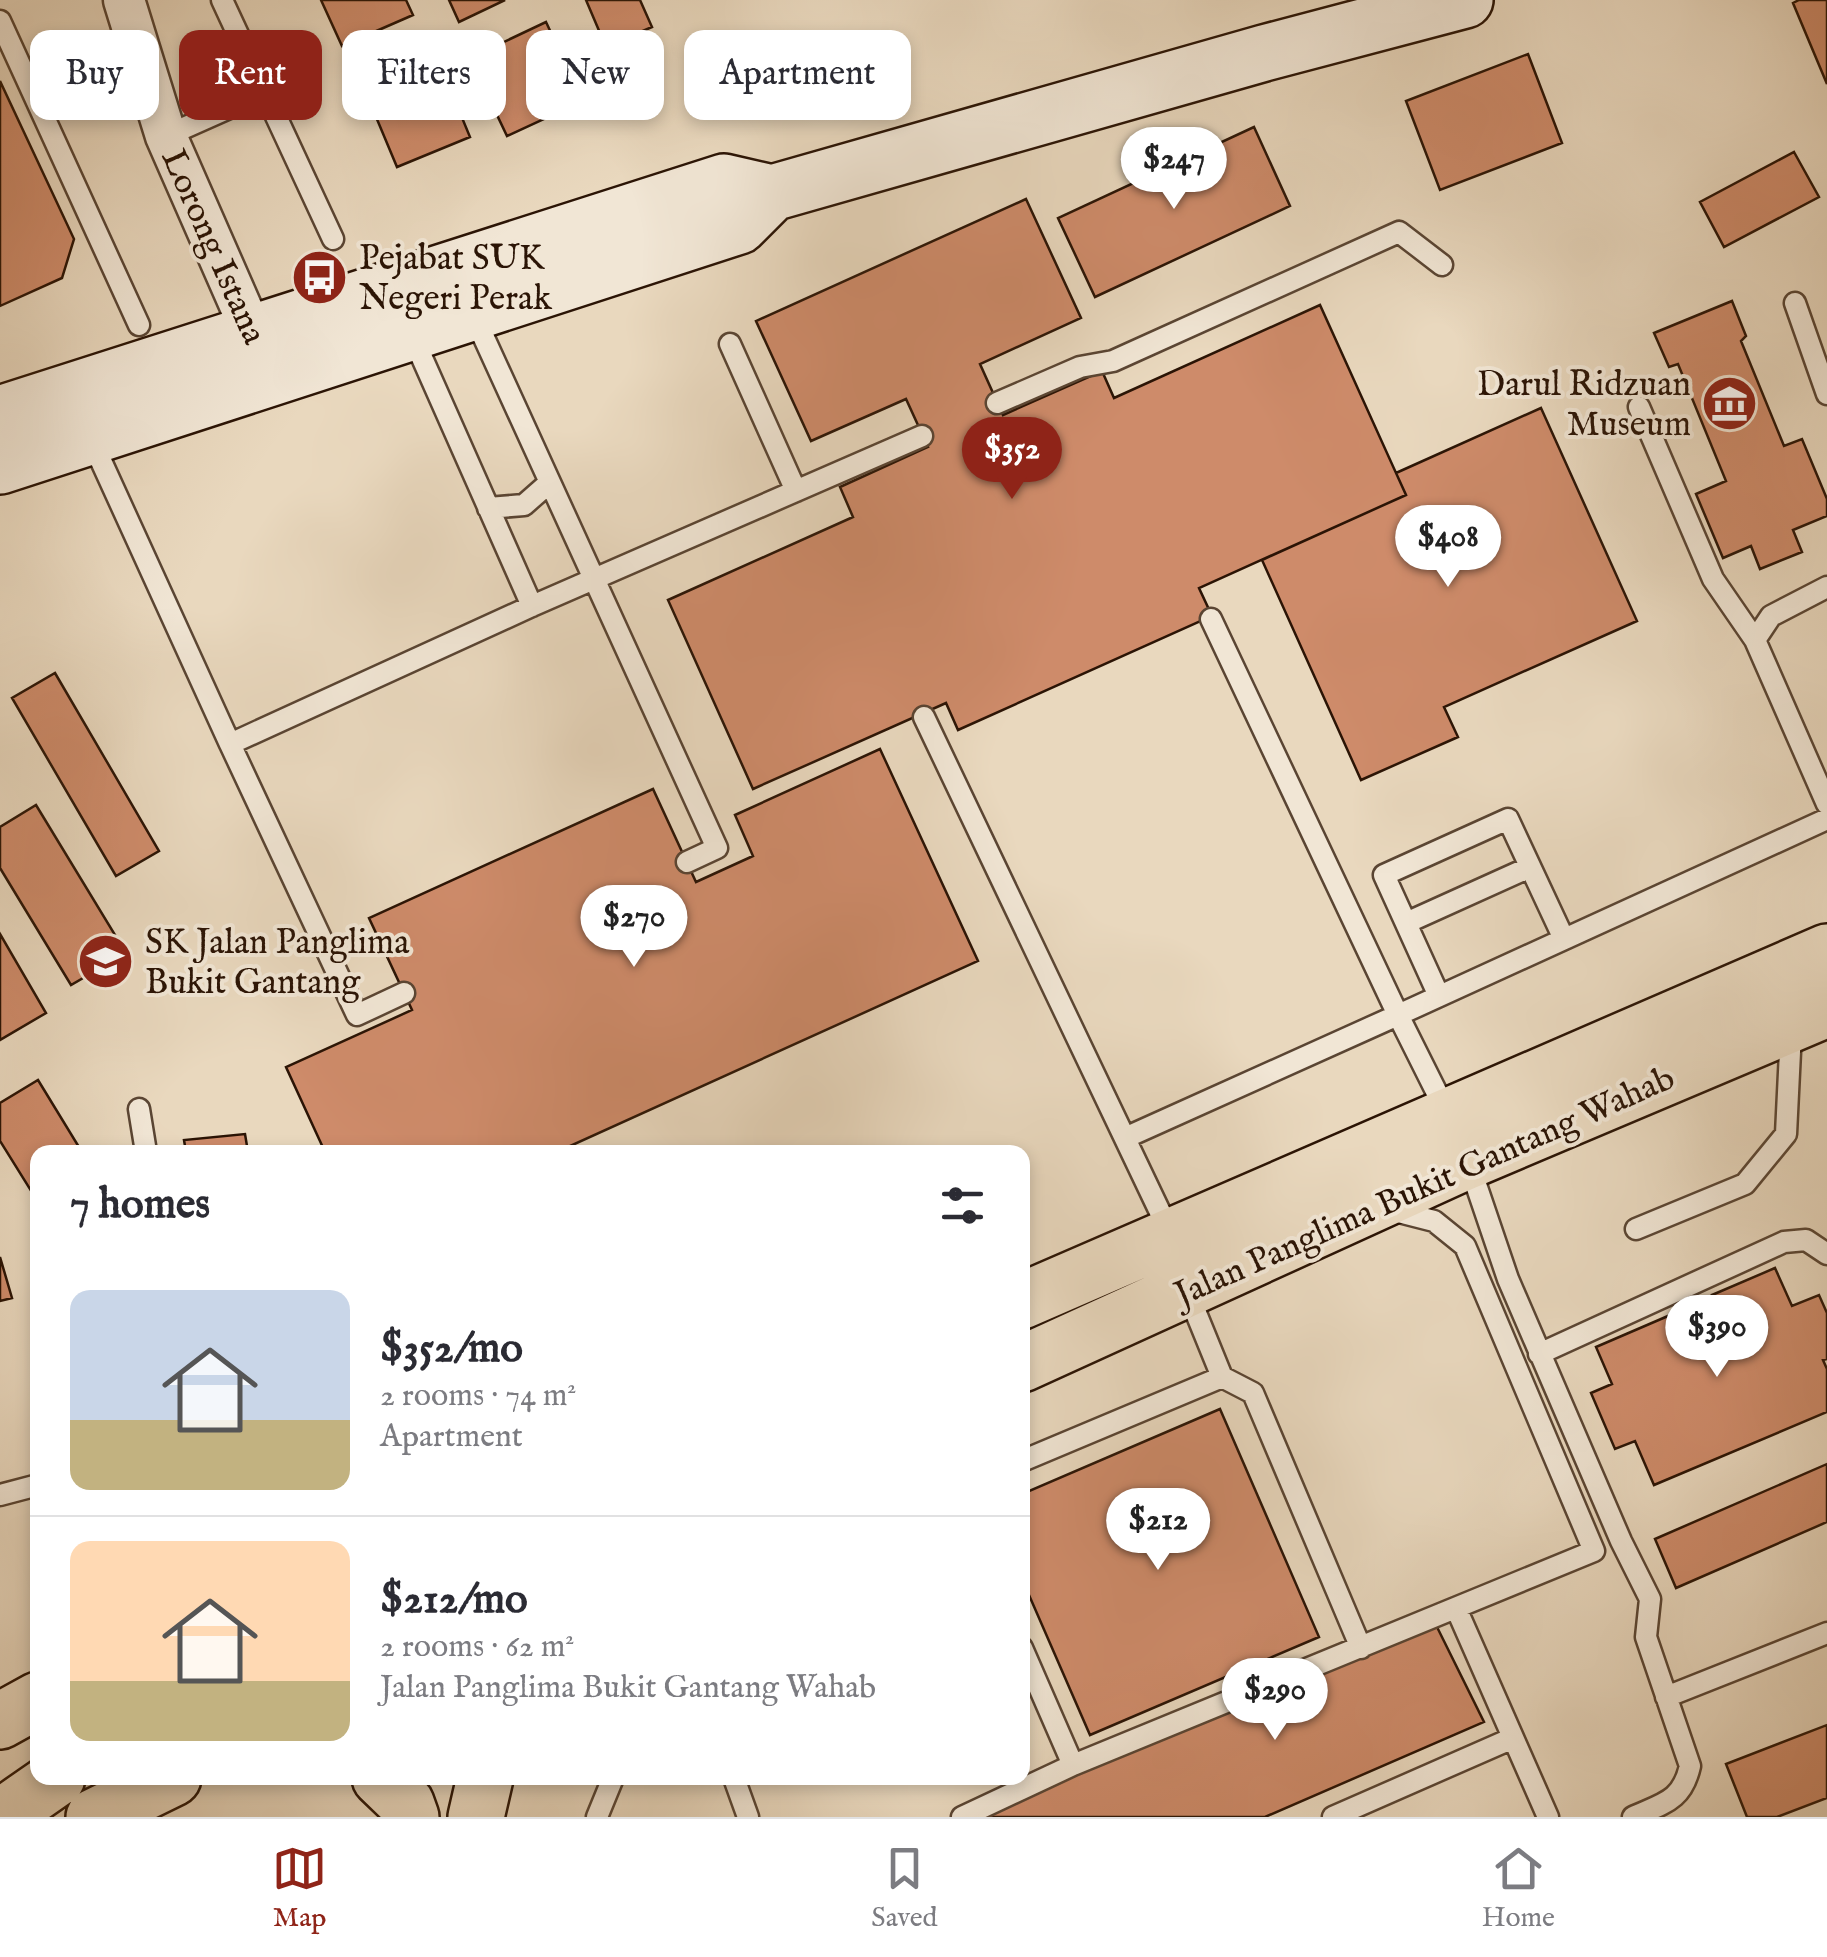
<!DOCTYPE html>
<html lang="en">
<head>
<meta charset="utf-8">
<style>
  body { margin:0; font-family:"IM FELL English",serif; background:#f7f7f7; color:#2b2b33; height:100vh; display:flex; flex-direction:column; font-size:38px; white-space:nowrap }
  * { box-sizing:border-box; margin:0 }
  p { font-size:32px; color:#7c7c81 }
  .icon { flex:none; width:55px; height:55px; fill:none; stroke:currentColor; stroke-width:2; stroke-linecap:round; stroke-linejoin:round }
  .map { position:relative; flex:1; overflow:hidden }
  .panel { position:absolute; left:30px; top:1145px; width:1000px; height:640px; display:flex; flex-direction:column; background:#fff; border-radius:20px; box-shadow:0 5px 15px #0003 }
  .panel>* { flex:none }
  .banner { position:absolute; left:30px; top:30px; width:1000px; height:90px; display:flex; gap:20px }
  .price { position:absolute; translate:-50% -85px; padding:0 22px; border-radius:35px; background:#fff; color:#222; font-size:32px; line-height:65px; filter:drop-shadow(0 2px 5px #0008) }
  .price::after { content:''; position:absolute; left:50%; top:60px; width:30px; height:22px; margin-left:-15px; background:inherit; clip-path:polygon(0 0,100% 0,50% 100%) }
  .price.current { background:#8f2418; color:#fff }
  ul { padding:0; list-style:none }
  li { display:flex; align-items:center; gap:30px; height:250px; padding:0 40px }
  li+li { border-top:2px solid #e1e1e2 }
  li span { display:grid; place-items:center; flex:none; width:280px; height:200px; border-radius:20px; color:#555 }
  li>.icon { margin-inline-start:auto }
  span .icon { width:120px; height:120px; fill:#fffc; stroke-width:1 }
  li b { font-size:42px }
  h2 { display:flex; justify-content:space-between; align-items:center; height:120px; padding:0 40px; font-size:42px }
  .chip { padding:0 35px; border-radius:20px; background:#fff; box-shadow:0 5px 15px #0003; font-size:35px; line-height:90px }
  .chip.current { background:#8f2418; color:#fff }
  .dock { display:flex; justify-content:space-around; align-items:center; height:140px; border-top:2px solid #e1e1e2; background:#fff; font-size:28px; color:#7c7c81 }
  .dock a { display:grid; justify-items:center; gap:5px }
  .dock .current { color:#8f2418 }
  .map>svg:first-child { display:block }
  .building { fill:#ce8b6a; stroke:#2b1405; stroke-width:2.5 }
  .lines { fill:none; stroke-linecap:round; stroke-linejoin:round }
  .service-casing { stroke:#5a4533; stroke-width:25 }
  .minor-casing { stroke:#5a4533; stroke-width:45 }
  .secondary-casing { stroke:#2b1405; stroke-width:60 }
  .trunk-casing { stroke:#2b1405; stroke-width:60 }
  .service { stroke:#f1e6d5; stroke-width:20 }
  .minor { stroke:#f1e6d5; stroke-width:40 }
  .secondary { stroke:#f1e6d5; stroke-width:55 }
  .trunk { stroke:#e9d8be; stroke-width:55 }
  .labels { text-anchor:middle; stroke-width:8; stroke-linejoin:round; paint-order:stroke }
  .street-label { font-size:35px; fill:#2b1405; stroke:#f1e6d5 }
  .poi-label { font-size:35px; fill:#2b1405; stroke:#f1e6d5; text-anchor:start }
</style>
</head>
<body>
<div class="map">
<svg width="1827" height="1817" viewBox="0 0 1827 1817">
  <rect width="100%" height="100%" fill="#e9d8be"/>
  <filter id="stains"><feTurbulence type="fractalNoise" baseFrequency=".002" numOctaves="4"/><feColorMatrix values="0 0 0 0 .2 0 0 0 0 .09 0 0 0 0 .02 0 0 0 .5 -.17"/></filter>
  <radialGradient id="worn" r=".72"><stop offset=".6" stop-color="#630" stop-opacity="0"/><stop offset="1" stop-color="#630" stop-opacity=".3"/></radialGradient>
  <path class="building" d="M321,0H406L413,15L342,46Z
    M449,0H505L459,22Z
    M586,0H640L652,27L606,47Z
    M1799,0H1827V84L1793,3Z
    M546,22L583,101L507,136L470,58Z
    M1528,54L1562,143L1440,190L1406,101Z
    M439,62L470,137L397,167L366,93Z
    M0,81L74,239L62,278L0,306Z
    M1254,127L1290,206L1095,297L1058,218Z
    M1794,152L1819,197L1724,247L1700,202Z
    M1026,199L1081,318L980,364L1003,415L1102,371L1114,398L1320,305L1406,495L1199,588L1212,616L958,730L946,703L753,789L668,600L853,517L840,487L928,447L906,399L811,441L756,321Z
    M1732,301L1746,336L1741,341L1784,446L1802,439L1827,499V516L1793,530L1802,552L1760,569L1751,546L1723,558L1696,494L1726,481L1678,364L1669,367L1654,333Z
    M1541,408L1637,621L1444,707L1458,737L1361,780L1262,560L1406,495L1396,473Z
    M55,673L159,851L116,876L12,698Z
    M880,749L978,961L557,1152H325L286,1067L412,1010L369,918L653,789L696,882L753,856L735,815Z
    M36,805L126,953L71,985L0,868V827Z
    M0,934L46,1013L0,1040Z
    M38,1080L82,1152H38V1202L0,1141V1103Z
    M245,1134L248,1152H186L184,1140Z
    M0,1257L12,1298L0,1301Z
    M1775,1268L1792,1306L1819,1295L1827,1313V1359L1823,1360L1827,1369V1412L1654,1485L1635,1441L1615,1449L1591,1393L1612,1384L1596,1347L1668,1316L1684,1353L1729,1334L1712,1295Z
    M1220,1409L1319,1637L1090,1735L1022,1579V1494Z
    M1827,1464V1522L1676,1588L1655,1539Z
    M1436,1625L1484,1722L1265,1817H984L981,1809Z
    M1827,1725V1798L1777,1817H1747L1726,1764Z"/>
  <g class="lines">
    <defs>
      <path id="service" d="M222,0L333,239
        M0,21L139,325
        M166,136L265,92
        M1795,303L1827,394
        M474,316L717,848L687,862
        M411,333L532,606
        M730,344L796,491
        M997,403L1080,367L1113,361L1399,232L1442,265
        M1639,407L1713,579L1755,640L1827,804
        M91,439L230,744L532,606L922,436
        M488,508L524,505L549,483
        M1755,640L1771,616L1827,587
        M924,717L1171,1235
        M230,744L357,1015L404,993
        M1406,923L1530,867
        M1439,996L1384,875L1508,819L1564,939
        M139,1109L146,1152
        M1448,1115L1398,1015L1827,819
        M1127,1137L1398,1015L1211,619
        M1469,1164L1508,1279L1621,1541L1650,1599L1646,1637L1690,1766C1682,1801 1664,1803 1633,1817
        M1636,1229L1745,1184L1786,1134L1791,1031
        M1187,1291L1222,1377
        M1539,1354L1784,1242L1806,1240L1827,1254
        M1022,1461L1222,1377L1253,1393L1361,1648
        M0,1495L38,1485
        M1456,1608L1548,1817
        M1022,1648L1073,1765L1594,1551L1465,1246L1434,1221L1391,1210
        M1666,1697L1827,1633
        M734,1778L748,1817
        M597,1817L613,1778
        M962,1817L1073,1765
        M1333,1817L1513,1738"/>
      <path id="minor" d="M124,0L166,136L262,355"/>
      <path id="secondary" d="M0,414L724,182L772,193
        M0,466L739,226L772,193L1264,53L1465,0"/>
      <path id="trunk" d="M1022,1301L1827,952
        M1022,1364L1456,1166L1827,1009
        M0,1721L38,1700
        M380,1778L406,1803L411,1817
        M1,1817L57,1778
        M94,1817L173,1778
        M476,1817L485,1778"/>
    </defs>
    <use href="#service" class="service-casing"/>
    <use href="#minor" class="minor-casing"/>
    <use href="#secondary" class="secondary-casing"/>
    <use href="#trunk" class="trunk-casing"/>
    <use href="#service" class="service"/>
    <use href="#minor" class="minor"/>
    <use href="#secondary" class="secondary"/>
    <use href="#trunk" class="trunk"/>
  </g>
  <defs>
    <symbol id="bus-disc" viewBox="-11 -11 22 22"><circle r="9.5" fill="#8f2418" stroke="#f1e6d5"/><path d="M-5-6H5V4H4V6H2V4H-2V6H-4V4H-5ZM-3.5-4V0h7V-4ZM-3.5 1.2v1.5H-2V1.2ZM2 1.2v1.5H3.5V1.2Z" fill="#fff"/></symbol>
    <symbol id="museum-disc" viewBox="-11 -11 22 22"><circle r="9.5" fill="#8f2418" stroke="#f1e6d5"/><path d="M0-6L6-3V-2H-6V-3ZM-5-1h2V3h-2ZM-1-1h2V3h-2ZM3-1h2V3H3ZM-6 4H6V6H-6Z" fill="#fff"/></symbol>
    <symbol id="school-disc" viewBox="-11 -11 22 22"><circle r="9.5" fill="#8f2418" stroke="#f1e6d5"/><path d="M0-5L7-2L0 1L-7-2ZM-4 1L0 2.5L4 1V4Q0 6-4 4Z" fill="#fff"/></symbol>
  </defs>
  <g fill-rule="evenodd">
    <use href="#bus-disc" x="288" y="246" width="63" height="63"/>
    <use href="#museum-disc" x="1698" y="372" width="63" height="63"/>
    <use href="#school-disc" x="74" y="930" width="63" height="63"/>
  </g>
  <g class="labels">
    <g class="street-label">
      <text transform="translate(215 246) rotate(66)" y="12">Lorong Istana</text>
      <text transform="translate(1424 1185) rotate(-24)" y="12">Jalan Panglima Bukit Gantang Wahab</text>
    </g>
    <g class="poi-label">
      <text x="359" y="269">Pejabat SUK<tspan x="359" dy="40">Negeri Perak</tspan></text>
      <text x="1691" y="395" text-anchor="end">Darul Ridzuan<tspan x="1691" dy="40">Museum</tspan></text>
      <text x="145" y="953">SK Jalan Panglima<tspan x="145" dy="40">Bukit Gantang</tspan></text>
    </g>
  </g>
  <rect width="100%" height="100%" filter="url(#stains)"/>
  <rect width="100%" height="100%" fill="url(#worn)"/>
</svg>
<b class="price" style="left:1174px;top:212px">$247</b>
<b class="price current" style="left:1012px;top:502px">$352</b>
<b class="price" style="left:1448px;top:590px">$408</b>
<b class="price" style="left:634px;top:970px">$270</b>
<b class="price" style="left:1717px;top:1380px">$390</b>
<b class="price" style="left:1158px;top:1573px">$212</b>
<b class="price" style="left:1275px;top:1743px">$290</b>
<div class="banner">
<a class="chip">Buy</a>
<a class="chip current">Rent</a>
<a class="chip">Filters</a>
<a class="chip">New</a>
<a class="chip">Apartment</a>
</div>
<section class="panel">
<h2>7 homes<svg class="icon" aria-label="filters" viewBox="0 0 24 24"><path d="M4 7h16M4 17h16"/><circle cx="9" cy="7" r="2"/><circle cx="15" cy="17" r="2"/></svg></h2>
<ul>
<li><span style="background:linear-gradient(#c9d6e8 65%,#c2b280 0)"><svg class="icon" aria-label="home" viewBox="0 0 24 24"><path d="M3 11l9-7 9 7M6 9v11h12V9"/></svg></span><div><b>$352/mo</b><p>2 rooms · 74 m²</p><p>Apartment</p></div></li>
<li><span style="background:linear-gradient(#ffd9b3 70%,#c2b280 0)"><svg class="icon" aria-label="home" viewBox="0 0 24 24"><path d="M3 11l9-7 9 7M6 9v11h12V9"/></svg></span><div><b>$212/mo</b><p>2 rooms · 62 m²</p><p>Jalan Panglima Bukit Gantang Wahab</p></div></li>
</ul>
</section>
</div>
<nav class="dock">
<a class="current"><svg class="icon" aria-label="map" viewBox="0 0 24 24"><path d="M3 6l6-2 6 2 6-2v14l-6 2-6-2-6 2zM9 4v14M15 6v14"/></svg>Map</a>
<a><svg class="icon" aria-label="saved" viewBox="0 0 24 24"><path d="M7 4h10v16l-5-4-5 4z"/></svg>Saved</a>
<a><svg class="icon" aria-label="home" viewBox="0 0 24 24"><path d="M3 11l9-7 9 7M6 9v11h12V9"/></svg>Home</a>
</nav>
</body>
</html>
